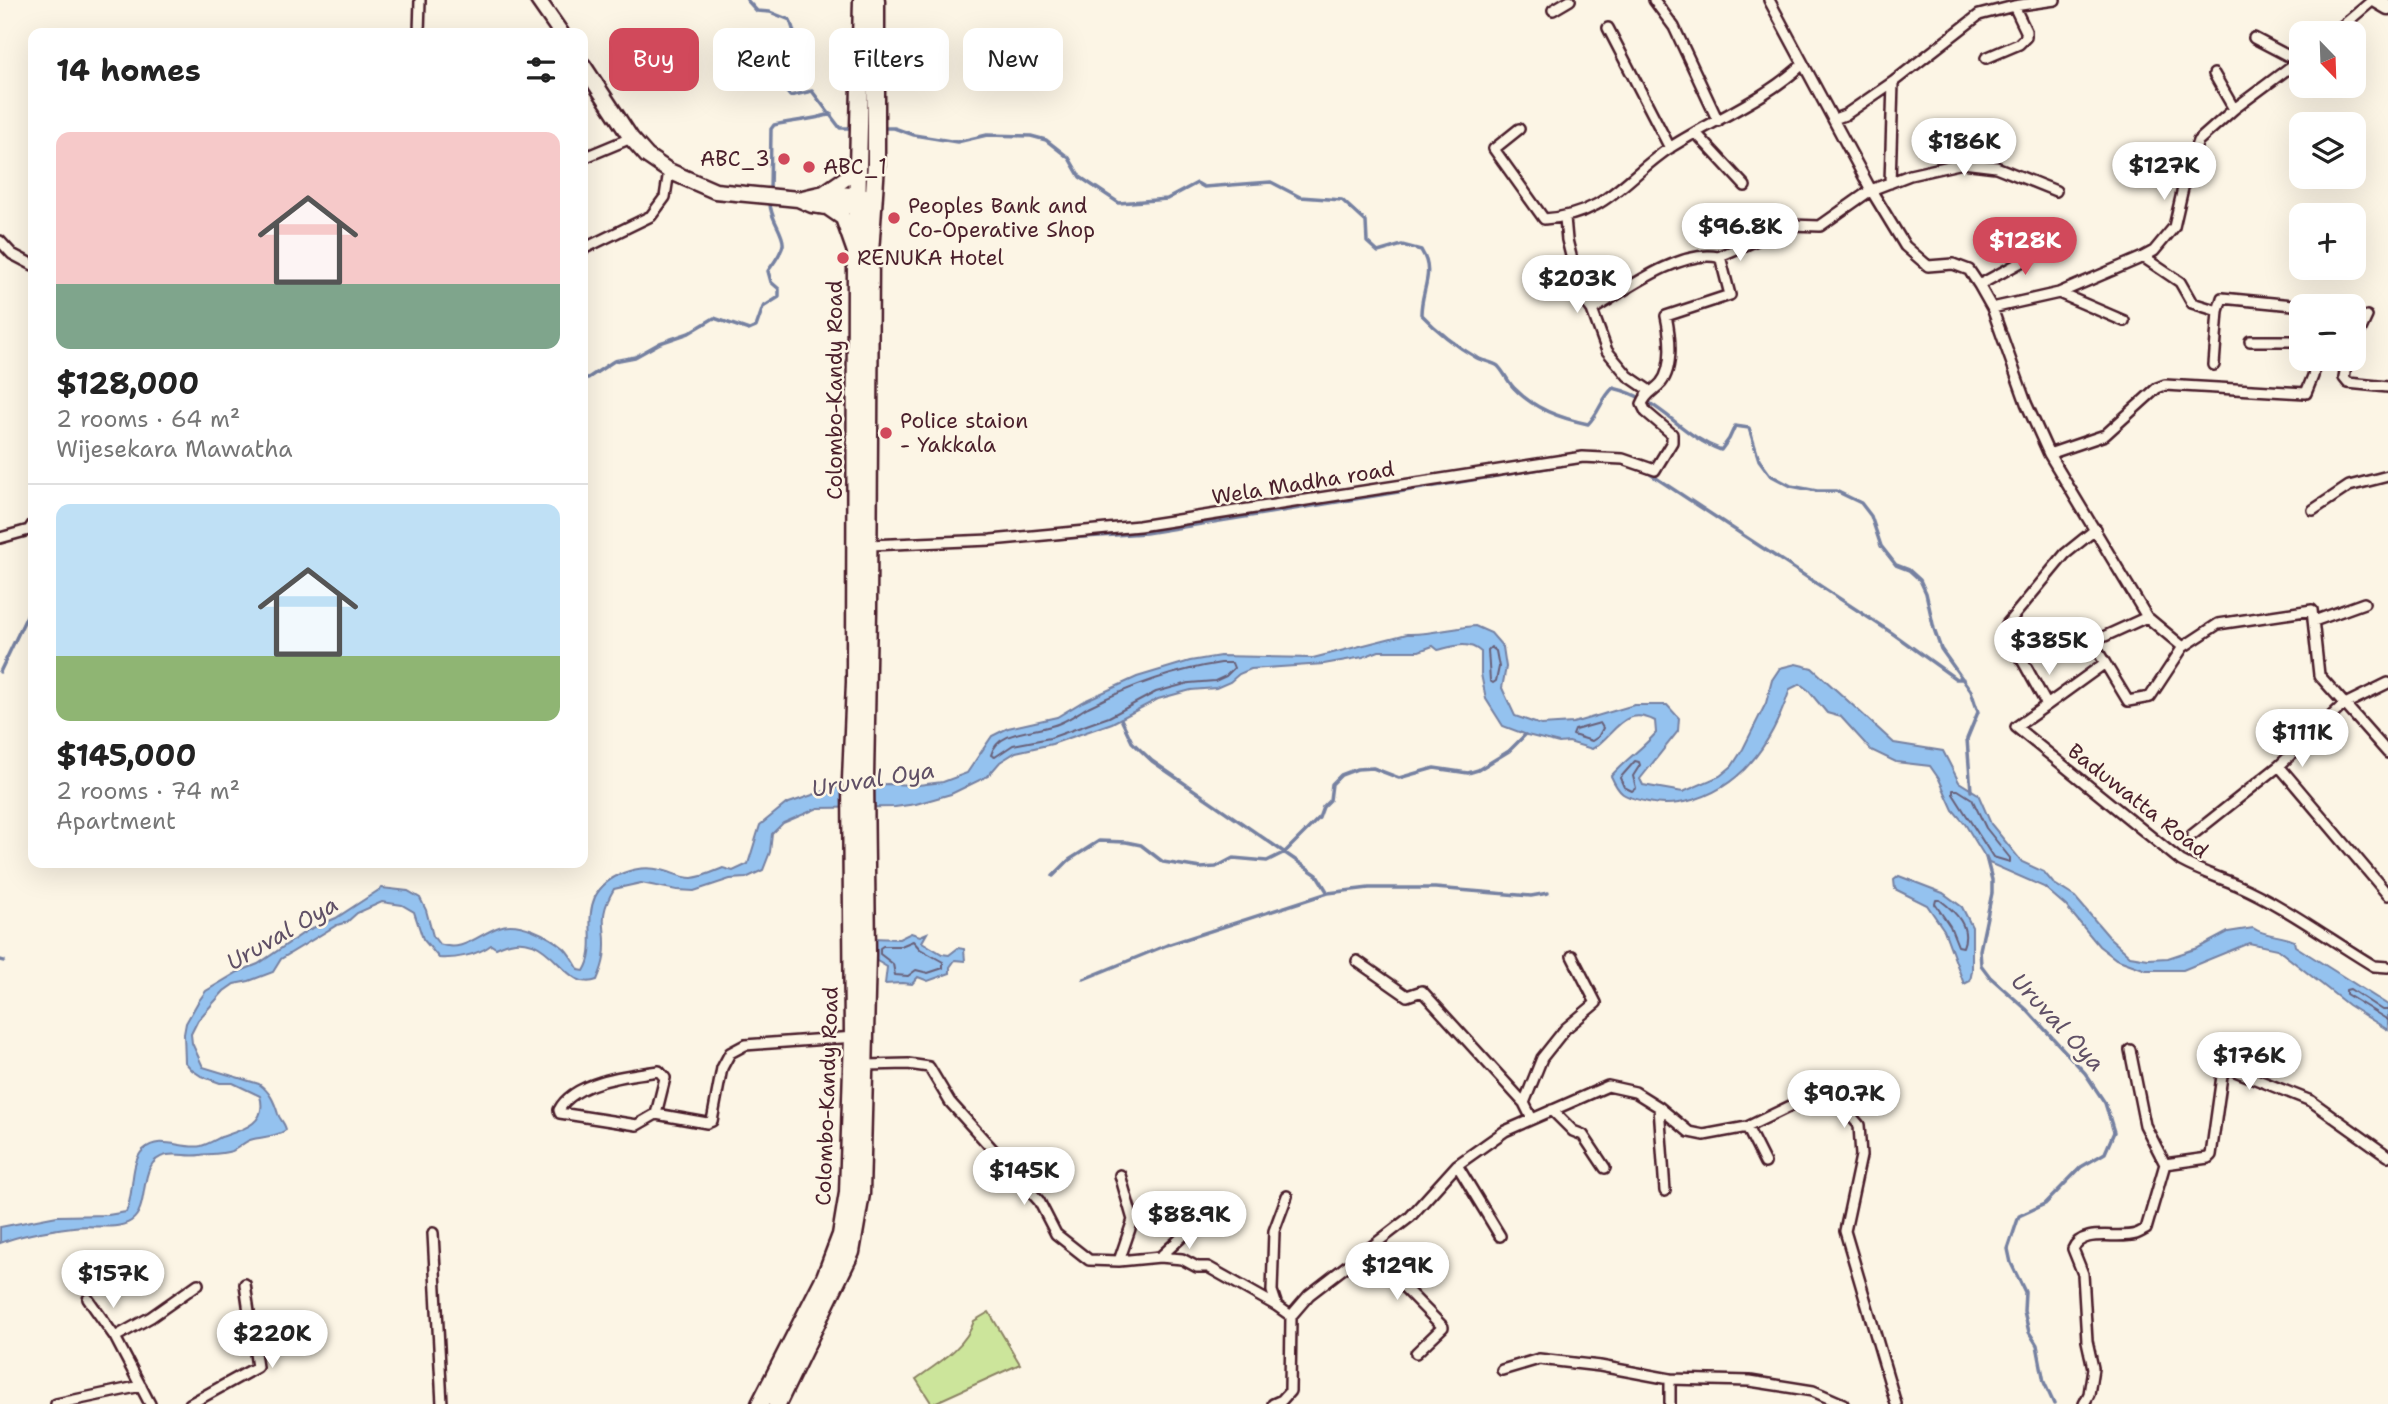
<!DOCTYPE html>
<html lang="en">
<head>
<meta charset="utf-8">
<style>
  body { margin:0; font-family:"Shantell Sans",sans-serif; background:#f6f6f6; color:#222; height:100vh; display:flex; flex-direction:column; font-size:26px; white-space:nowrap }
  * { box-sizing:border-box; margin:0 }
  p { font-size:23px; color:#767676 }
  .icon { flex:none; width:38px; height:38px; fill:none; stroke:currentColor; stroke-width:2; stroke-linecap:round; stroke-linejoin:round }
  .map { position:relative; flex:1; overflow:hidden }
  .sheet { position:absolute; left:28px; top:28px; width:560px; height:840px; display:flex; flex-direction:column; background:#fff; border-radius:14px; box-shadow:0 7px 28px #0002 }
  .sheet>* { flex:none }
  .top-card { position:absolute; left:609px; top:28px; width:665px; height:63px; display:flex; gap:14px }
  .needle { width:46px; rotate:157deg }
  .tools { position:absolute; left:2289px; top:21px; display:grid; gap:14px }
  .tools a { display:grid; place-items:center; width:77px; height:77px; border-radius:14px; background:#fff; box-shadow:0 7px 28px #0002; font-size:35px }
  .price { position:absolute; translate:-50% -60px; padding:0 16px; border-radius:24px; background:#fff; color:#222; font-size:23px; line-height:46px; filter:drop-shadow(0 2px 4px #0008) }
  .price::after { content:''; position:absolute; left:50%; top:42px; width:21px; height:16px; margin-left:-10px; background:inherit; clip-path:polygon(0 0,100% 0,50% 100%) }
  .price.current { background:#d1495b; color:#fff }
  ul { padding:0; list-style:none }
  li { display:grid; align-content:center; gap:14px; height:371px; padding:0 28px }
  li+li { border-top:2px solid #e0e0e0 }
  li span { display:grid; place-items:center; height:217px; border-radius:14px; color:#555 }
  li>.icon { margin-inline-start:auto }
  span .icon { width:126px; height:126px; fill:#fffc; stroke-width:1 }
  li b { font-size:30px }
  h2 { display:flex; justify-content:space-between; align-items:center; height:84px; padding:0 28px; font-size:30px }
  .chip { padding:0 24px; border-radius:14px; background:#fff; box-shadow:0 7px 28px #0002; font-size:24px; line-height:63px }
  .chip.current { background:#d1495b; color:#fff }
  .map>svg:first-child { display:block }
  .green { fill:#cce59b; stroke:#8b8263; stroke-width:2 }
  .water { fill:#94c2ef; stroke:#7681a1; stroke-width:2 }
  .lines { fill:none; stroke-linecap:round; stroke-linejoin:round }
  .shore { stroke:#686079; stroke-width:2 }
  .stream { stroke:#7681a1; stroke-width:3.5 }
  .street-casing { stroke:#4a1f2b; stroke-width:14 }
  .primary-casing { stroke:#4a1f2b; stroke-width:19 }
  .highway-casing { stroke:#4a1f2b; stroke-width:21 }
  .street { stroke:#fcf5e5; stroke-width:9 }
  .primary { stroke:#fcf5e5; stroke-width:14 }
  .highway { stroke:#fcf5e5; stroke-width:16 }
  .poi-dot { fill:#d1495b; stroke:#fcf5e5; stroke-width:2.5 }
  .labels { text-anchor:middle; stroke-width:5; stroke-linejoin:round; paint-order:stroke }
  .poi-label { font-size:21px; fill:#4a1f2b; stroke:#fcf5e5; text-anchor:start }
  .street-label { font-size:21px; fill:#4a1f2b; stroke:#fcf5e5 }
  .water-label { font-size:23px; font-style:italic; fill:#605066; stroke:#fcf5e5 }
</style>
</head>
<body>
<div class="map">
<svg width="2388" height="1404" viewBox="0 0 2388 1404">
  <rect width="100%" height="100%" fill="#fcf5e5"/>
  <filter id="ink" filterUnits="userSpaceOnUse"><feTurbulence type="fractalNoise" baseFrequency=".0143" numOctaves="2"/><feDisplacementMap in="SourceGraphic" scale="14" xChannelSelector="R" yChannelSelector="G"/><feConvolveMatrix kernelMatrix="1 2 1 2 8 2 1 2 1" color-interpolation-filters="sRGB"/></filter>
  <g filter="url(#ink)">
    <path class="green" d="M989,1312L1020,1364L932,1404L916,1379C937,1364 966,1347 974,1321Z"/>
    <path class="water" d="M1475,626L1491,633L1503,647L1506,667L1502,688L1515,716L1541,725L1573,723L1634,705H1667L1679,718L1678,731L1640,779L1643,785L1683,792L1720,776L1732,766L1743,749L1766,703L1772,680L1780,668L1796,664L1812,668L1894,743L1943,751L1959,782L1978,794L1991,824L2022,862L2044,872L2053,883L2075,897L2110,938L2130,956L2148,959L2168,958L2198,948L2228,932L2253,928C2266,937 2280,934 2294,941L2295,946L2388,1005V1030L2348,1005L2277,949L2249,943L2183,970H2146L2116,959L2099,946L2066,906L2044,887L1989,863L1965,824L1953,810L1939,779L1930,766L1896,762L1871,750L1841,717L1827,713L1808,690L1800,684L1790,689C1774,738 1747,783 1696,799C1680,804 1664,806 1648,802C1625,796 1621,798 1611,776C1625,760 1642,749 1656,733L1655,721C1622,704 1614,737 1592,749L1569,742L1559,743L1527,735L1503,726L1486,699L1481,674V652C1468,640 1454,646 1438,650L1433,646L1419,651H1379L1363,657L1324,664L1251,669L1239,674L1230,682L1216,688L1191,690L1158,699L1112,723L1052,744L1016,752L1000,762L988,776L951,794L916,804L895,807L818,808L783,823L772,834L770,852L763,870L746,878L730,879L694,891L677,890L641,883L614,889C595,921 609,927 604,958C603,966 600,973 597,980C560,994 552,920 496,948L491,945C478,955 455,959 439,958L423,939L414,912L402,905L382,902L357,913L347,922L337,925L281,959L273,972L249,981L234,984L224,991L198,1020L191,1034L192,1043L203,1067L259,1084C270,1092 274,1101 278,1114C280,1120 285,1123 286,1130C274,1138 263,1136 250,1140C244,1142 239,1148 232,1151C222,1154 210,1154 200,1155C189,1157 178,1153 167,1155C135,1161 152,1207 131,1221C116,1231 92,1224 73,1227C49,1230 23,1234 0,1243V1227L57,1216L108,1215L126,1212C135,1193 129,1164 143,1150C160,1134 182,1150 201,1146C208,1144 215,1140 221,1137C242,1130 268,1124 260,1096L233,1083H220L201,1076L192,1070L185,1062L184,1034L186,1023L198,1002L206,991L238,972L258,964L308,930L336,918L382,888L408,891L420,898L426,910L433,936L439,944C463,953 477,935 499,927C518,919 549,936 564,948C570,954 575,963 579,970L584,971C598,948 584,921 595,897C606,875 637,864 661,870C671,872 682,878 692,878C703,877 713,872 723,868L733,871L748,864L760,825L786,804L833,788L887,784L918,785L943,782L967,773L992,736L1008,728L1057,717L1082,702L1137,677L1190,661L1220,656L1313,658L1407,634C1429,635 1452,628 1475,626Z
      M1899,876L1943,893L1962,907L1972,927V971L1970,981L1964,984L1944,930L1927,905L1895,889L1894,880Z
      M911,933L920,936L927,933L922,942L942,954L949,955L958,948L964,949L965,961L955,960L950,967V973L928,981L918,977L912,984L902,983L885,984L887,967L872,958L873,938L899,939Z"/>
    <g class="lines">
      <path class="shore" d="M1491,647L1496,651L1499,667L1496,681L1493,683L1490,681L1488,650Z
        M1221,663H1232L1234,668L1226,676L1215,681L1189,683L1156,692L1109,717L1050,738L1013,745L995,757L991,755C998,728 1039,733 1060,723C1070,719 1079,712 1088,707C1130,686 1174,670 1221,663Z
        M1600,723L1603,728L1598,737L1592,741L1573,735L1575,730Z
        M1635,761L1639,762L1640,765L1633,776L1636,788L1632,791L1624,787L1620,778Z
        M1953,790H1958L1972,799L1986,828L2010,858V862L1993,857L1953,794Z
        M1936,900H1940C1956,912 1971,927 1963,947L1958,946L1950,926L1935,904Z
        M913,941L920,949L943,962V968L928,973L916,970L908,976L895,975L893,964L880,954V948L883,946H901Z
        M2388,1010H2382L2350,989L2346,990V994L2388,1020"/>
      <path class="stream" d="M747,0L757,11L770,12L790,20L794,32L778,81L790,96L812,91L840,128H853
        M882,128H894L914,135L957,142L987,135L1031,136L1046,140L1069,158L1080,177L1119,203L1167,199L1197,183L1204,187L1271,182L1300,197L1342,200L1366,222L1367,242L1378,252L1402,245L1421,250C1436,273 1421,289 1421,314C1437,331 1456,346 1477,358C1483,361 1492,362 1498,366C1504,372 1508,382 1514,388C1534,409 1560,418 1588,424C1600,412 1601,399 1613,388C1662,399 1679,435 1721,450L1729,439L1735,426L1749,428L1759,460L1770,475L1791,486L1817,491H1836L1861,503L1871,516L1881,546L1896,565L1909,570L1920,580L1926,593L1934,629L1941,649L1971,691L1978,712L1967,739L1971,791
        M770,193L771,129L774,125C793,121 812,120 831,114
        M583,378H588L614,361L635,357L660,343L689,333L714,318L749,330L756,327L763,307L779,297V289L771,282L768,271C773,264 781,254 783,245C785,234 769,218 770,201
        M1647,472L1892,633L1956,679H1963
        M1022,541L1146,533L1589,461
        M0,672L33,603
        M1121,719L1132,742L1152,761L1317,875L1328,893
        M1986,857L1992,880V893L1980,950L1981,965L1990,977L2026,1009L2085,1073L2105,1103L2114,1132L2105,1153L2081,1167L2045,1204L2019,1216L2008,1249L2011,1263L2025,1292L2024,1311L2029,1332L2037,1345L2044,1382L2054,1404
        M1053,876L1069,860L1099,841L1126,842L1141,845L1163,862L1201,868L1216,867L1233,858L1267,861L1285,852L1319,818L1323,807L1330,800L1332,784L1341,775L1357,769L1373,768L1399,778L1434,768L1468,773L1478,770L1509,751L1525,735
        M0,960L4,961
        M1084,979L1167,945L1328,893L1369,888H1435L1531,896L1548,893"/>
      <defs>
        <path id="street" d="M1654,0L1674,27L1718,121
          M1769,0L1871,190L1905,246L1928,266L1953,264L1969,270L1979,285L1992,308L2026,403L2049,454L2147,617L2183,647L2218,624L2312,610L2319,675L2388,753
          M1553,10L1570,0
          M1608,28L1670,148
          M419,33L420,0
          M2334,33L2373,0
          M2254,38L2298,61
          M1986,58L2019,44L2026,37V31L2014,6
          M2214,74L2234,109
          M1834,119L1845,115L1893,82L1979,15L2014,6L2055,0
          M1519,129L1494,149L1544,219C1608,215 1624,178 1671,147C1715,119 1764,100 1802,65
          M1696,133L1745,186
          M583,158L631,138
          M1890,183L1893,82
          M1565,218L1567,240L1581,295L1592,310L1607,351L1628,376L1647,389L1646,395
          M0,241L12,254L33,265
          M583,249L651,216L665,197L669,171
          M2143,257L2180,282L2192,303L2218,311L2214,365
          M1979,285L2056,243
          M2059,293L2124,321
          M1992,308L2059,293L2143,257L2154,251L2174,227L2186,175L2198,141L2234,109L2301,59
          M1592,310C1624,291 1680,249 1718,257L1791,225L1820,226L1871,190L1910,175L1963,163L1996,167L2056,191
          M2218,311L2222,298L2293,305L2299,307L2301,313
          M2250,341H2297L2301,338
          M2354,344L2367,316
          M2347,359L2344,378L2348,383L2388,387
          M2049,454L2105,435L2157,388L2165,385L2306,393L2313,376L2316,359
          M2313,510L2349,486L2388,476
          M2096,529L2065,554L2007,624L2003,637L2020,656L2047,705L2105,663L2128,701L2150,697L2183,647
          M0,538L29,530L33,524
          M869,545L991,540L1139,526L1583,457L1623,459L1655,470L1672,442V434L1646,412L1642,404C1646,393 1654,391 1661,383C1674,367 1670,334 1666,316L1730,295L1721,260L1718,257
          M2314,621L2364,603
          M2105,663L2092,642L2147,617
          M2047,705L2016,727L2181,861C2199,871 2218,877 2237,885C2285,906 2329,939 2374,966L2388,967
          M2279,766L2343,705L2388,683
          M2192,835L2279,766L2388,895
          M1357,961L1407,996L1422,991L1524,1103L1532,1119
          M866,1065L908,1064L929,1067L950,1102L1039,1201L1056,1234L1089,1260L1119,1261L1160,1257L1182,1259L1197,1267H1208L1277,1306
          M1524,1103L1542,1058L1565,1029L1596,1003L1572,956
          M1659,1107L1665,1191
          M1552,1110L1573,1131L1583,1135L1605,1168
          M656,1114L665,1078L659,1071C629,1075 574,1081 559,1110L560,1113L637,1125L656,1114L707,1123L712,1121L722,1068L730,1053L745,1045L855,1037
          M1747,1127L1765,1163
          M2165,1164L2208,1158L2211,1155L2222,1076L2225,1070L2230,1069L2311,1101L2388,1156
          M1457,1165L1500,1236
          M1287,1196L1274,1231L1272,1291L1277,1306L1291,1316
          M433,1233L442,1404
          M1370,1249L1394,1277L1443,1327L1416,1353
          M1160,1257L1197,1223
          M1119,1261L1133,1220L1120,1175
          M88,1299L115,1337
          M1502,1370L1539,1359L1600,1366L1670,1379V1404
          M1670,1379L1750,1381L1813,1391L1843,1404
          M56,1404L141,1386
          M150,1404L115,1337L151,1317L198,1284
          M190,1404L257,1367L245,1284
          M1273,1404L1282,1400L1290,1391L1291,1316L1309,1295L1410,1217L1457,1165L1505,1131L1608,1086L1635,1092L1659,1107L1689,1132L1704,1135L1747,1127L1807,1098L1836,1099L1859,1125L1861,1156L1845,1231L1896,1404
          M2084,1404L2089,1394L2093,1368L2087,1341L2083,1274L2073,1249C2082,1227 2117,1240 2136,1234C2139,1233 2142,1231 2146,1229L2165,1164L2145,1125L2130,1050"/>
        <path id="primary" d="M538,0L561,33
          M2376,0L2388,7
          M583,65L631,138L647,156L669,171L715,191L798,199L812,205L827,207L867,206
          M824,193L859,169
          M798,199L824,193L866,196
          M827,207L843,218L855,252"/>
        <path id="highway" d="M760,1404L825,1277L841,1235L848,1193L853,1037L851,780L855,682L856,253L862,0
          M777,1404L851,1252L861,1194L867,954L865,778L868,610L870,253L876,164V0"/>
      </defs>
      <use href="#street" class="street-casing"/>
      <use href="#primary" class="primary-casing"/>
      <use href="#highway" class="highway-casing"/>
      <use href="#street" class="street"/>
      <use href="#primary" class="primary"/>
      <use href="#highway" class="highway"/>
    </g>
  </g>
  <g class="poi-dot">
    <circle cx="784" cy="159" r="7"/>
    <circle cx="809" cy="167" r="7"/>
    <circle cx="894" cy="218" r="7"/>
    <circle cx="843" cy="258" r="7"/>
    <circle cx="886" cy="433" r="7"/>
  </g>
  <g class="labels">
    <g class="poi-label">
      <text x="770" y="166" text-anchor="end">ABC_3</text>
      <text x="823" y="174">ABC_1</text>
      <text x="908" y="213">Peoples Bank and<tspan x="908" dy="24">Co-Operative Shop</tspan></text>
      <text x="857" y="265">RENUKA Hotel</text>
      <text x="900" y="428">Police staion<tspan x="900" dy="24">- Yakkala</tspan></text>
    </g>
    <g class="street-label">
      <text transform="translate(835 390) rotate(-90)" y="7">Colombo-Kandy Road</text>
      <text transform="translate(1303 483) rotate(-9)" y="7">Wela Madha road</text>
      <text transform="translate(2138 801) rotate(38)" y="7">Baduwatta Road</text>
      <text transform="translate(827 1096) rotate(-88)" y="7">Colombo-Kandy Road</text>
    </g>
    <g class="water-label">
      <text transform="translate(873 779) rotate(-9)" y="8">Uruval Oya</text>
      <text transform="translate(282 933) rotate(-30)" y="8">Uruval Oya</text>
      <text transform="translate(2058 1022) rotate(47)" y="8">Uruval Oya</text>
    </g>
  </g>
</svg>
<div class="tools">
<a><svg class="needle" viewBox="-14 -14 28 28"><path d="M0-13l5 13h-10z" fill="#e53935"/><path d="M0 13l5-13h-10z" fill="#767676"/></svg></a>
<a><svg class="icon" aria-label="layers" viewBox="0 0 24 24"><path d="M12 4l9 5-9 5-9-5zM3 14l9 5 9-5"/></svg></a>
<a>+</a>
<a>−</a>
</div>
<b class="price" style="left:1964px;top:178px">$186K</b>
<b class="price" style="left:2164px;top:202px">$127K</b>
<b class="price" style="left:1740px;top:263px">$96.8K</b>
<b class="price current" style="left:2025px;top:277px">$128K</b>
<b class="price" style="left:1577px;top:315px">$203K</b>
<b class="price" style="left:2049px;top:677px">$385K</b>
<b class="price" style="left:2302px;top:769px">$111K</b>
<b class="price" style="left:2249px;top:1092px">$176K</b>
<b class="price" style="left:1844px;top:1130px">$90.7K</b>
<b class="price" style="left:1024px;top:1207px">$145K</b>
<b class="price" style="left:1189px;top:1251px">$88.9K</b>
<b class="price" style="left:1397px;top:1302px">$129K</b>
<b class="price" style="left:113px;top:1310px">$157K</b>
<b class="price" style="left:272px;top:1370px">$220K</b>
<div class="top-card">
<a class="chip current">Buy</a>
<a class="chip">Rent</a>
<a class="chip">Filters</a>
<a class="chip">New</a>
</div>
<section class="sheet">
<h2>14 homes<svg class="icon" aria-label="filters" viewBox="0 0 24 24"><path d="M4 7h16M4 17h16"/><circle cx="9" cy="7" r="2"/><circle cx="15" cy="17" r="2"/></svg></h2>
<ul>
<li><span style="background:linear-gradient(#f6c9c9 70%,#7fa58c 0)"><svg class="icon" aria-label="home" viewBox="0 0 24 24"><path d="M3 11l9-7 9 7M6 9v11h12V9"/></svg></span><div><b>$128,000</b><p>2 rooms · 64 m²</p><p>Wijesekara Mawatha</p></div></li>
<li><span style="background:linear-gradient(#bfe0f5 70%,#8fb573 0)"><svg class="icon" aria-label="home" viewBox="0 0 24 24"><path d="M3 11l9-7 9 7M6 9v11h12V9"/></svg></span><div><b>$145,000</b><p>2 rooms · 74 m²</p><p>Apartment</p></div></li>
</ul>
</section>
</div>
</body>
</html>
